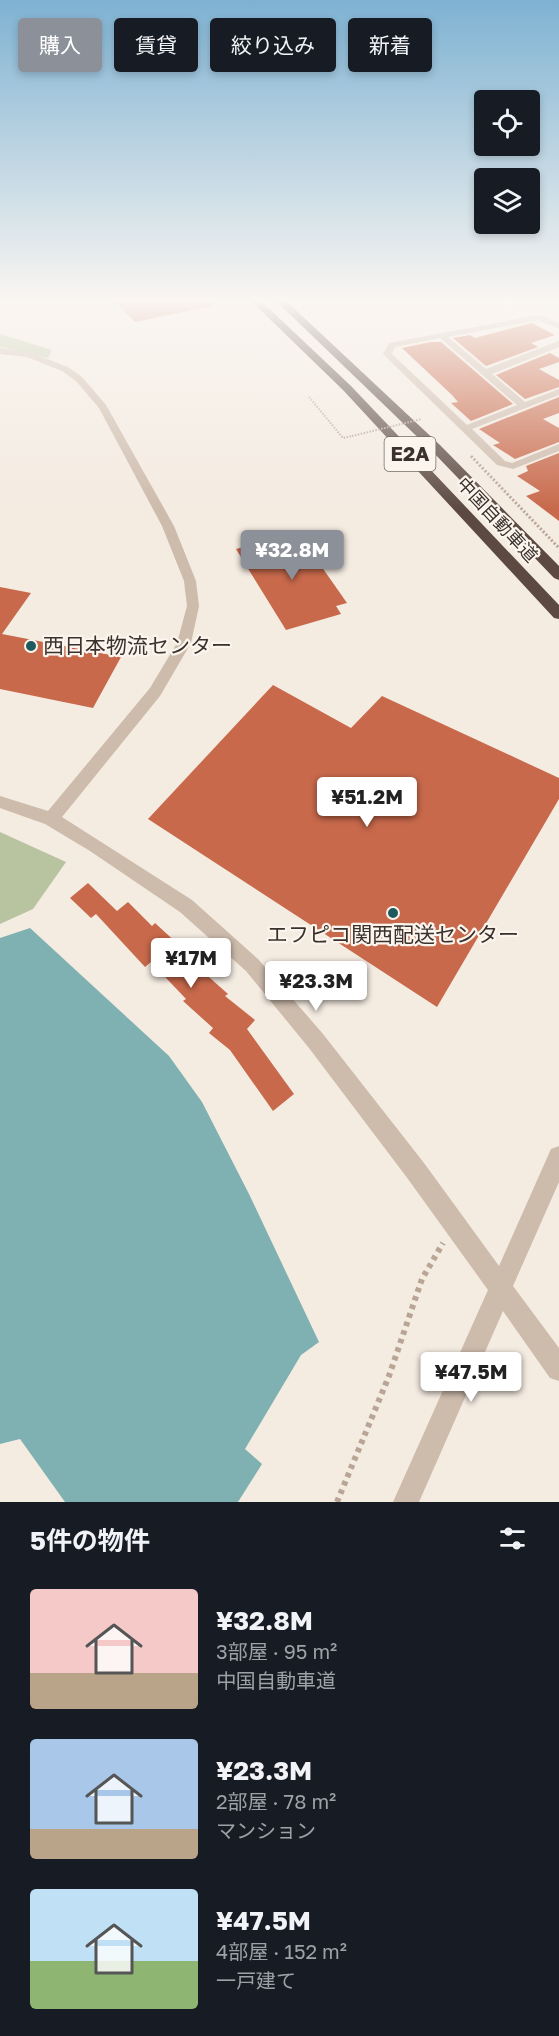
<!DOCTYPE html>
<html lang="ja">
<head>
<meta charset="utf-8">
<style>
  body { margin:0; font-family:"Golos Text","Noto Sans JP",sans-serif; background:#20242c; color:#f1f3f6; height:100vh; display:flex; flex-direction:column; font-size:22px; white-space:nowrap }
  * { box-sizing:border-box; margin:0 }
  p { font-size:20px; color:#9ea1a6 }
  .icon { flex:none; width:33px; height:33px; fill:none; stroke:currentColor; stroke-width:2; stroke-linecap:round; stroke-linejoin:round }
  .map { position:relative; height:1502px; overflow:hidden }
  .side { display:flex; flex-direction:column; background:#171b24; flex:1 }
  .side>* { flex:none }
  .top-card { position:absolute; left:18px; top:18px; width:524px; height:54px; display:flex; gap:12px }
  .buttons { position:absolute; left:474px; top:90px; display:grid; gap:12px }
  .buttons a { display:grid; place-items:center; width:66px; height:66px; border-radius:6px; background:#171b24; box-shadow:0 3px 9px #0003; font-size:30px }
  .price { position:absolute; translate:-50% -51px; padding:0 14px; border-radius:6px; background:#fff; color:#222; font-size:20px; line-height:39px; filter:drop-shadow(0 2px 3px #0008) }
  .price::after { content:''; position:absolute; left:50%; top:36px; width:18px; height:14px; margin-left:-9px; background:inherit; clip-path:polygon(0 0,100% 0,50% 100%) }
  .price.selected { background:#8c9099; color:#fff }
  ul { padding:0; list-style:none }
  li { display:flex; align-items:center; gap:18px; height:150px; padding:0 30px }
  li span { display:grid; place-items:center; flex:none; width:168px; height:120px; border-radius:6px; color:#555 }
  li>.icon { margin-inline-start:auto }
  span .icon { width:72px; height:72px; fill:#fffc; stroke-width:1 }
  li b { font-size:26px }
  h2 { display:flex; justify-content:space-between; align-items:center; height:72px; padding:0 30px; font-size:26px }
  .chip { padding:0 21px; border-radius:6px; background:#171b24; box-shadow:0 3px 9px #0003; font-size:21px; line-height:54px }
  .chip.selected { background:#8c9099; color:#fff }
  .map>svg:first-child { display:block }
  .green { fill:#b8c4a0 }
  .water { fill:#7fb0b2 }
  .building { fill:#c8694b }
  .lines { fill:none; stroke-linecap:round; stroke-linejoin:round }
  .path-far2 { stroke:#b9a596; stroke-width:2; stroke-dasharray:1.5 1.5; stroke-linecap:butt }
  .path-far1 { stroke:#b9a596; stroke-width:3; stroke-dasharray:2 2; stroke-linecap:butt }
  .path { stroke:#b9a596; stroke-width:6; stroke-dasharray:4.5 4.5; stroke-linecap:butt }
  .minor { fill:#cdbbac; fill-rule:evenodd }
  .highway { fill:#5c4a42; fill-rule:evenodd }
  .path-bridge { stroke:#b9a596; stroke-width:2; stroke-dasharray:1.5 1.5; stroke-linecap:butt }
  .poi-dot { fill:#1f5a5e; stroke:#fbf5ee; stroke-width:2 }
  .labels { text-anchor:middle; stroke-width:4.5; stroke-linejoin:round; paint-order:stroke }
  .far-street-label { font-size:18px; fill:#3b302b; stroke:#fbf5ee }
  .shield { fill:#fbf5ee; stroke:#756b66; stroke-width:1.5 }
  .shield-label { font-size:20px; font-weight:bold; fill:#3b302b }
  .poi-label { font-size:21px; fill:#3b302b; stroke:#fbf5ee; text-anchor:start }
</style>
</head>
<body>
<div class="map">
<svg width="559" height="1502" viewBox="0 0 559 1502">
  <rect width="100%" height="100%" fill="#f4ebe1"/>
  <path class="green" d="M0,334L52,350L48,358L0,347Z
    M0,832L66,862L33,909L0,924Z"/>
  <path class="water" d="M30,928L169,1056L202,1102L249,1194L319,1342L301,1355L245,1449L262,1464L238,1502H65L20,1439L0,1444V938Z"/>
  <path class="building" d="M136,299H211L212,306L135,322L116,303Z
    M532,323L555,335L531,343L538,347L486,366L453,338L470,335L475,338Z
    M431,342H441L513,404L471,421L451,403L458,402L452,395L402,348Z
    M550,353L559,358V362L539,369L559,380V387L525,399L496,375Z
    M559,397V413L543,419L559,428V442L515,459L493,445L500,443L479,429Z
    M559,453V521L526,496L540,491L517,476L528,471L526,466Z
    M298,533L347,603L336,606L341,614L286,630L236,549Z
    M0,587L31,593L2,634L121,657L93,708L0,689Z
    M273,685L351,728L382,696L559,778V799L437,1007L148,819Z
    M88,883L117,911L128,902L152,926L155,923L204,968L201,970L228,994L225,996L255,1020L247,1029L294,1094L273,1111L230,1050L209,1033L213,1028L183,1001L186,999L151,962L145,967L96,914L91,918L70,898Z"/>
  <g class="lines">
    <path class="path-far2" d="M309,397L343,438L352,436"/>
    <path class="path-far1" d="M471,456L559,548"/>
    <path class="path" d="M337,1502L389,1376L422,1279L443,1243"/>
    <path class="minor" d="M539,315L559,323V329L538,320L448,337L486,369L559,341V347L492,374L525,402L559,389V395L472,429L505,461L512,463L559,444V451L513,469L497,465L383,354L389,343ZM440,338L517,405L467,425L392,354L395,347Z
      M0,348L32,353L68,367L82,377L106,405L174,526L196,581L199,606L191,643L160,696L62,817L192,900L258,959L323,1034L424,1163L499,1266L551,1149L559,1146V1182L513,1286L559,1348V1381L550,1378L503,1311L419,1502H393L488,1290L408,1179L309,1048L246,971L180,912L90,851L45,824L0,808V796L48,811L150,688L177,643L187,606L184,581L162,526L99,408L76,381L62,371L27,357L0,354Z"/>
    <path class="highway" d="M249,299H259L351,386L559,605V619L554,618L343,390Z
      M274,299H284L440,445L559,566V580L554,578L432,451Z"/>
    <path class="path-bridge" d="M352,436L422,419"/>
  </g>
  <linearGradient id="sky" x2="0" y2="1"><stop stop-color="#7eb2d2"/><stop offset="0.59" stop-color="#faf6f2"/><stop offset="1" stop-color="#faf6f2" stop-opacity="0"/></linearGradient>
  <rect width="559" height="509" fill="url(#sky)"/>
  <g class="poi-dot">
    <circle cx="31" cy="646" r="6"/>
    <circle cx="393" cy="913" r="6"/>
  </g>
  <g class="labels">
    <g class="far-street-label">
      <text transform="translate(497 520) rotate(47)" y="6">中国自動車道</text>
    </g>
    <rect class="shield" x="384.5" y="437" width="51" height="34" rx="4.5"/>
    <g class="shield-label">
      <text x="410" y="461">E2A</text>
    </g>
    <g class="poi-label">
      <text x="43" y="653">西日本物流センター</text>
      <text x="393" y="942" text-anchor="middle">エフピコ関西配送センター</text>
    </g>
  </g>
</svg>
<div class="buttons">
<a><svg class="icon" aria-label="locate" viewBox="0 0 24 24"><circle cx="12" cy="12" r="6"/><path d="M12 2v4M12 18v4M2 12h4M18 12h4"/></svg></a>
<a><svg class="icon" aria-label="layers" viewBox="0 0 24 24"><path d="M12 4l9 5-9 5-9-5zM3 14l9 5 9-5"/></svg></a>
</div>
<b class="price selected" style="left:292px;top:581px">¥32.8M</b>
<b class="price" style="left:367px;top:828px">¥51.2M</b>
<b class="price" style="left:191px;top:989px">¥17M</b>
<b class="price" style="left:316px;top:1012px">¥23.3M</b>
<b class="price" style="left:471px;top:1403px">¥47.5M</b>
<div class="top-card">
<a class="chip selected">購入</a>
<a class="chip">賃貸</a>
<a class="chip">絞り込み</a>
<a class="chip">新着</a>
</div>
</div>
<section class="side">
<h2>5件の物件<svg class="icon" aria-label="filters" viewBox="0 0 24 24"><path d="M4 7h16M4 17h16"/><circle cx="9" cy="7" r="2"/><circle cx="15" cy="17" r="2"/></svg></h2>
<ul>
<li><span style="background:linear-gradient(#f6c9c9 70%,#b9a48a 0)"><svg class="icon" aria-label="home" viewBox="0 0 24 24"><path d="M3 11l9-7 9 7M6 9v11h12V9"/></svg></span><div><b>¥32.8M</b><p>3部屋 · 95 m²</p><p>中国自動車道</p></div></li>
<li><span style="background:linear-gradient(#a9c7e8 75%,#b9a48a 0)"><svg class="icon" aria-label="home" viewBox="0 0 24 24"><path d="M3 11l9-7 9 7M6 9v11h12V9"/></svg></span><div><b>¥23.3M</b><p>2部屋 · 78 m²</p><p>マンション</p></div></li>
<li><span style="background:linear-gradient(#bfe0f5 60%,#8fb573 0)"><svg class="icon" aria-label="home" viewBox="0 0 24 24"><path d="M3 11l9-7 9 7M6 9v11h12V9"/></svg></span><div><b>¥47.5M</b><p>4部屋 · 152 m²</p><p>一戸建て</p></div></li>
</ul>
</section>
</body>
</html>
